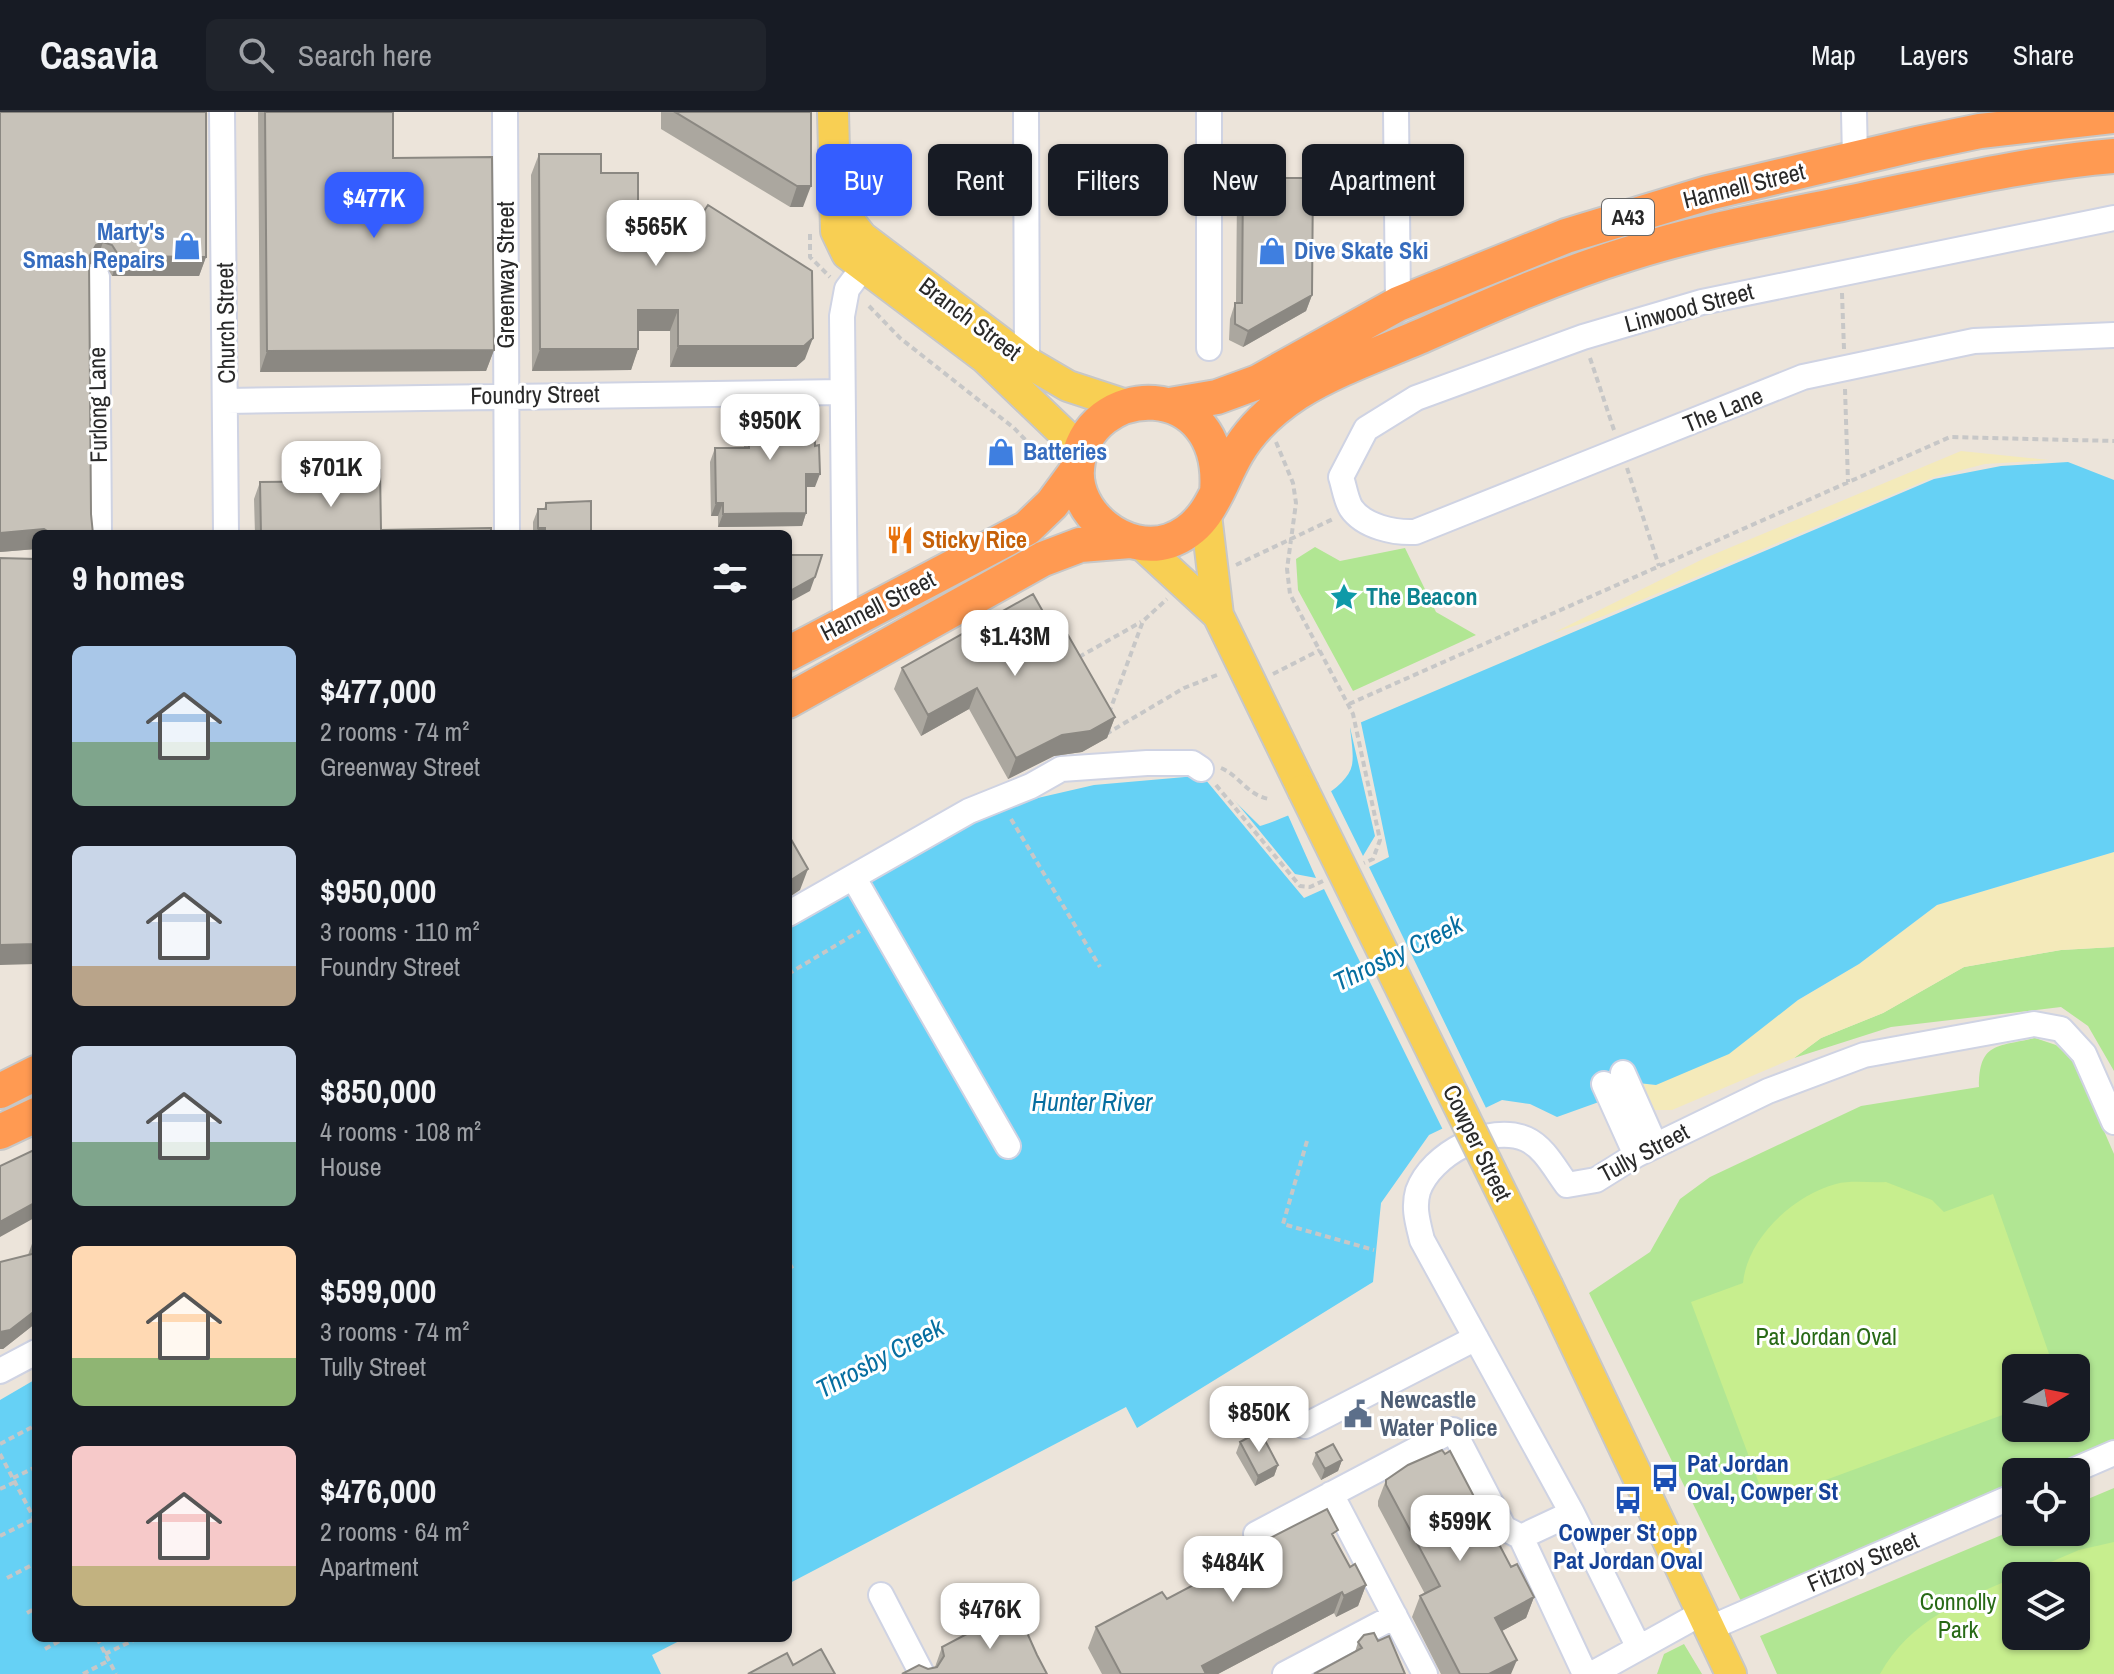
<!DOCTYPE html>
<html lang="en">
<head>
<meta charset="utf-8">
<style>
  body { margin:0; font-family:"Archivo Narrow",sans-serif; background:#20242c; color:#f1f3f6; height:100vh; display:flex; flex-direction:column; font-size:30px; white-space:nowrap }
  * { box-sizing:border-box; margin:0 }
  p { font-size:26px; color:#9ea1a6 }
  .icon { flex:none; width:44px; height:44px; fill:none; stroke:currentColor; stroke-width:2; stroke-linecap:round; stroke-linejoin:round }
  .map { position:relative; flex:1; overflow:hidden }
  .sheet { position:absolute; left:32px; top:418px; width:760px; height:1112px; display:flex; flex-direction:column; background:#171b24; border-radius:12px; box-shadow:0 2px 6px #0004 }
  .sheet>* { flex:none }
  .hud { position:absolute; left:816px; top:32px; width:760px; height:72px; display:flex; gap:16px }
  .needle { width:52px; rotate:80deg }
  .fabs { position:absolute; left:2002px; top:1242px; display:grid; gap:16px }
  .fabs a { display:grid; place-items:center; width:88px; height:88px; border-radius:12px; background:#171b24; box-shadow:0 2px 6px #0004; font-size:40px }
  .price { position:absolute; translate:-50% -68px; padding:0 18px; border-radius:16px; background:#fff; color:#222; font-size:26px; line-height:52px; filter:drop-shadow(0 2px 4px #0008) }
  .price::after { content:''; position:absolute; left:50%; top:48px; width:24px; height:18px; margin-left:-12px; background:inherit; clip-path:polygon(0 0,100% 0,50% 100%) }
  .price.current { background:#345dff; color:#fff }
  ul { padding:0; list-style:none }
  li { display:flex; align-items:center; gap:24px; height:200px; padding:0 40px }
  li span { display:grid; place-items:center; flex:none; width:224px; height:160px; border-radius:12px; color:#555 }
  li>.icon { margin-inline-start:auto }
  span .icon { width:96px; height:96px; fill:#fffc; stroke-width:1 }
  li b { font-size:34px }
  h2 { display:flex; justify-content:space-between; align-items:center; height:96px; padding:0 40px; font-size:34px }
  .pill { padding:0 28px; border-radius:12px; background:#171b24; box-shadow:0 2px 6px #0004; font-size:28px; line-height:72px }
  .pill.current { background:#345dff; color:#fff }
  header { display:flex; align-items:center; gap:48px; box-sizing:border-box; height:112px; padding:0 40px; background:#171b24; border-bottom:2px solid #363941 }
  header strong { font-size:38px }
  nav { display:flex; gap:44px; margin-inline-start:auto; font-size:28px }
  .search { width:560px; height:72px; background:#20242c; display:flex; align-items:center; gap:20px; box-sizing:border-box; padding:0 28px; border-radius:12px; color:#9ea1a6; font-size:30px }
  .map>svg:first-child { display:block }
  .green { fill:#b1e693; fill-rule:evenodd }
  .sand { fill:#f4eaba }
  .pitch { fill:#c7ee8e }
  .water { fill:#66d1f5 }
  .pier { fill:#ece4da }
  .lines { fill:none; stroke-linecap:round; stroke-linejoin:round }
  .minor-casing { stroke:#cfd3e3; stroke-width:28 }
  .major-casing { stroke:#c7c7c7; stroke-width:34 }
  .highway-casing { stroke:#c7c7c7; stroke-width:38 }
  .path { stroke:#c7c7c7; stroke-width:4; stroke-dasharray:6 4; stroke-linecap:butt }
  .minor { stroke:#fff; stroke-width:24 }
  .major { stroke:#f8cf53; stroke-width:30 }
  .highway { stroke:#ff9a52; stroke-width:34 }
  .major-bridge-casing { stroke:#c7c7c7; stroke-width:34; stroke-linecap:butt }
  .major-bridge { stroke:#f8cf53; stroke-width:30 }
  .wall { fill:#aba79f }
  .shaded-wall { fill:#8b8882 }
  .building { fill:#c7c2b9; stroke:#8b8882; stroke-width:2 }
  .labels { text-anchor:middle; stroke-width:6; stroke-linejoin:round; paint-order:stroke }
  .shield { fill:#fff; stroke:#696969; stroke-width:2 }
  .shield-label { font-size:22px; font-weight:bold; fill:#292929 }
  .street-label { font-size:24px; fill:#292929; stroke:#fff }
  .shop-label { font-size:24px; font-weight:bold; fill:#366cbe; stroke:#fff; text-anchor:start }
  .food-label { font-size:24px; font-weight:bold; fill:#c56008; stroke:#fff; text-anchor:start }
  .culture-label { font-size:24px; font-weight:bold; fill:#0d838f; stroke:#fff; text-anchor:start }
  .park-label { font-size:24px; fill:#286a16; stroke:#fff }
  .service-label { font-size:24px; font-weight:bold; fill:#4e5e75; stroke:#fff; text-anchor:start }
  .transit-label { font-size:24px; font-weight:bold; fill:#164399; stroke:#fff; text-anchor:start }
  .water-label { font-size:26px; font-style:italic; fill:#066ea0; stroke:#fff }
</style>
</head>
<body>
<header>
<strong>Casavia</strong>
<div class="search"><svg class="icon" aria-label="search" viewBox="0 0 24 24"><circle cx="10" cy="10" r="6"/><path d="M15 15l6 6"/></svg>Search here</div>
<nav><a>Map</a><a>Layers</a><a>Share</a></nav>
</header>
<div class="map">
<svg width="2114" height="1562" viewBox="0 0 2114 1562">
  <rect width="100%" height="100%" fill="#ece4da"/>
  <path class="green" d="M1315,435L1340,449L1405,436L1436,500L1476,523L1353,579L1298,478L1296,447Z
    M2114,835V959L2088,914L2061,895L1891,915L1794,946L1821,926L1883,901L1964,855L2061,838Z
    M2035,926L2056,933L2074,950L2114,1042V1329L2043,1360H2016V1372L1742,1491L1589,1181L1650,1140L1680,1087L1710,1065L1861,994L1979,975C1979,930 1997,935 2035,926ZM2016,1256H2076V1316H2016Z
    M2114,1376V1562H1777L1760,1524L2016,1417V1420H2076V1392ZM2016,1464H2076V1524H2016Z
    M1684,1532L1702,1562H1657L1664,1542Z"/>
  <path class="sand" d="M1961,339L2049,348L1985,352L1934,365L1601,505L1553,521L1705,446Z
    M2114,740V835L2061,838L1964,855L1883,901L1821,926L1794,946L1672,998H1649L1638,971L1656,973L1859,852L1937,793Z"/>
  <path class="pitch" d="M1886,1070L1932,1088L1944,1100L1993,1082L2054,1256H2016V1298L1766,1390L1691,1190L1743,1171C1747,1126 1794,1083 1836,1072C1851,1068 1870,1071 1886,1070Z
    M2114,1430V1562H1880C1910,1508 1962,1488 2016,1465V1524H2076V1464H2018L2079,1438Z"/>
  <path class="water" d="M2068,350L2114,368V740L1937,793L1859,852L1798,888L1729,942L1656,973L1638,971L1610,986L1557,1005L1530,992L1502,988L1429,1023L1381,1091L1373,1170L1137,1316L1126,1295L788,1472V817L1003,694L1094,673L1208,663L1260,714C1284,707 1347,680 1352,653C1354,642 1351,626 1350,615L1934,367L2001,354Z
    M36,1267V1526H685L652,1543L661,1562H0V1288Z"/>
  <path class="pier" d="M1360,606L1389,745L1369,755L1487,998L1444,1020L1324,777L1304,786L1200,661L1209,659L1218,668L1295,762L1316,766L1287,701L1329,675L1363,744L1375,724L1349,611Z"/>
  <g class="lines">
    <defs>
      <path id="minor" d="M222,0L226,422
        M505,0L507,422
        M1026,0L1027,250
        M1396,0L1398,192
        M1854,0L1855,47
        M2114,106L1702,190L1583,225L1416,286L1366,317L1341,365C1344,374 1346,388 1351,396C1364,415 1395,421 1415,420L1803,265L1974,229L2114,223
        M97,165L99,422
        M1209,236V0
        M227,289L842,280
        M845,510L842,204L847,177L862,157
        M859,775L1008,1034
        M788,802L969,699L1031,674L1061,657L1147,651H1192L1201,657
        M1623,961L1655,1033
        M1604,972L1636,1043
        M0,1259L36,1240
        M1305,1314L1476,1226
        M2070,1360L2114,1341
        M1331,1382L1425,1562
        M1256,1422L1453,1318L1504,1416L1521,1425L1572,1401
        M1521,1425L1585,1562
        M881,1483L922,1562
        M1710,1516L2016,1383
        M1639,1536L1572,1401L1422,1128C1418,1111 1413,1096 1418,1079C1431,1042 1490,1011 1526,1027C1544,1035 1555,1057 1567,1073L1596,1068L1636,1043L1768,979L1864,943L2034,912L2061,917L2084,942L2114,1010
        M1285,1562L1395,1504
        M1592,1562L1702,1501"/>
      <path id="major" d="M833,0L836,119L847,142L985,246L1082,339
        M836,92L862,125L1027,250L1068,274L1126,293
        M1206,403L1218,503
        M1141,432L1218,503L1303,678
        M1548,1175L1731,1562"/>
      <path id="highway" d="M1170,293L1217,285L1258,270L1398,192L1566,124L1708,81L1917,32L1980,19L2114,4
        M1217,381C1227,263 1086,267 1077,356C1073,402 1125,443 1169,429C1210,415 1217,375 1237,341C1251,317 1274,296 1297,281C1337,256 1385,240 1428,221C1493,192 1560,163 1628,142C1706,117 1787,104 1866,87C1949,70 2030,51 2114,44
        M788,542L1027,416L1052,392L1077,358
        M788,589L1043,447L1080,433L1130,429
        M0,979L36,961
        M0,1020L36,1003"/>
    </defs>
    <use href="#minor" class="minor-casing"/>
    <use href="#major" class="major-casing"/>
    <use href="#highway" class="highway-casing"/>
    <path class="path" d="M810,122V145L830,165
      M1842,181L1844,237
      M869,194L900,226L1014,316L1039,342
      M1590,246L1614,318
      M1845,277L1848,370
      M1276,330L1293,371L1296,391L1287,457L1290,482L1353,602L1380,728L1373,747L1364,751
      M1627,356L1659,454
      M1236,453L1333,407
      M1079,545L1141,510
      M1273,562L1320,538
      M1349,592L1950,325L2114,329
      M1109,601L1143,509L1167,487
      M1106,622L1184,576L1217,563
      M1221,656C1240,664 1247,683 1269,687
      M1216,673L1300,774L1310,775L1323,769
      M1011,707L1100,855
      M788,862L860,819
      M1307,1029L1283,1112L1374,1138
      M788,1157L796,1152
      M0,1332L34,1314
      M0,1342L36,1410
      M13,1366L36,1355
      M0,1377L15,1370
      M0,1424L34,1407
      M7,1466L36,1451
      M27,1501L36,1496
      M97,1526L116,1562
      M45,1537L65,1526
      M105,1542L138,1526
      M83,1562L108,1549"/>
    <use href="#minor" class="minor"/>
    <use href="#major" class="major"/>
    <use href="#highway" class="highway"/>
    <defs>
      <path id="major-bridge" d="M1303,678L1548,1175"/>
    </defs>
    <use href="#major-bridge" class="major-bridge-casing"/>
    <use href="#major-bridge" class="major-bridge"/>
  </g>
  <path class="wall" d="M0,0L206,145L199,164H112L105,152L96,150L89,152L91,402L93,422H36V437L0,440Z
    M258,0H393V46L494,238L486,259L260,260Z
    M661,0H811L803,95H790L661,17Z
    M539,42L601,61L805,247L796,255H670V219H638V237L631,258L532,259L531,63Z
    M1243,66L1312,183L1306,199L1243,235L1229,228L1230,207L1235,191H1236L1237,82Z
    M748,292L815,375H806V401L802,414L718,415V404H711L710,350L715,336H744L743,305Z
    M361,359L381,418L491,422H255L254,387L260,370L358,369Z
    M546,391L591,420L607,422H533V410L538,397H544Z
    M1059,528L1115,605L1107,626L1082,640L1054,644L1008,667L969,597L921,624L894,577L902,556Z
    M36,1125V1211L3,1237H0V1150L28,1143L34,1126Z
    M1240,1330L1278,1353L1274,1364L1255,1374L1236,1341Z
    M1316,1341L1342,1348L1338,1359L1321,1368L1312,1352Z
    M1386,1368L1511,1455L1534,1485L1526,1506L1502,1519L1511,1562H1441L1412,1505L1420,1484L1425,1482L1378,1394V1389Z
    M1270,1426L1335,1427L1350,1455L1366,1473L1358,1494L1336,1505L1334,1501L1218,1562H1102L1088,1536L1096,1515L1167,1487L1267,1434Z
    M1378,1529L1355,1540L1358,1530Z
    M942,1535L1037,1543L928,1557L935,1555Z"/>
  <path class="shaded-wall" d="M797,74H811L803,95H790Z
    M103,130L96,150L89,153V145L96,133Z
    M119,144L206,145L199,164H112Z
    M1312,183L1306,199L1243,235L1248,219Z
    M638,198H678L670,219H631Z
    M813,226L805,247L796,255H670L678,234Z
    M540,237H638L631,258L532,259Z
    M494,238L486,259L260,260L267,239Z
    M806,362H820L815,375H801Z
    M716,391H723L718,404H711Z
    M806,401L802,414L718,415L723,402Z
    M538,416H545L543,422H536Z
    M44,417L42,422H36V437L0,440V421Z
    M815,465L810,479L788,491V480Z
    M977,576L969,597L921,624L928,603Z
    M1115,605L1107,626L1082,640L1054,644L1008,667L1016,646L1062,623Z
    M808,757L800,778L788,786V770Z
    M36,832V852L0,853V833Z
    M36,1090V1105L0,1125V1110Z
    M36,1198V1211L3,1237H0V1220Z
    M1342,1348L1338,1359L1321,1368L1325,1357Z
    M1278,1353L1274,1364L1255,1374L1258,1364Z
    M1366,1473L1358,1494L1336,1505L1344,1484Z
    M1342,1480L1334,1501L1218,1562H1199L1202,1554Z
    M1534,1485L1526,1506L1487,1527L1495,1506Z
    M1517,1548L1511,1562H1489Z"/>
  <path class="building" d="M0,0H206V145L119,144L112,133L103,130L96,133L89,145L91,402L93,422H52L44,417L0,421Z
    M265,0H393V46L492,45L494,238L267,239Z
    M675,0H811V74H797Z
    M539,42H601V61H638V94H690L702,102L708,93L812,159L813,226L804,234H678V198H638V237H540Z
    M1243,66H1313L1312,183L1248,219L1235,212V191H1242Z
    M814,290L815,334L819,333L820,362H806V401L723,402V391H716L715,336H749L748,292Z
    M380,358L381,418L491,416V422H261L260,370L361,369V359Z
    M591,389V420H607V422H545V416H538V397H546V391Z
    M656,420H717V422H656Z
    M788,443H822L815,465L788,480Z
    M0,446L36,447V832L0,833Z
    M1033,482L1059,528L1068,523L1115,605L1090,619L1062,623L1016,646L977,576L928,603L902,556Z
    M788,722L808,757L788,770Z
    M36,1037V1090L0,1110V1054Z
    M36,1141V1198L10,1218L0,1220V1150Z
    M1260,1319L1278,1353L1258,1364L1240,1330Z
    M1333,1332L1342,1348L1325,1357L1316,1341Z
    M1442,1338L1445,1342L1450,1339L1511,1455L1517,1452L1534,1485L1495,1506L1517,1548L1489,1562H1460L1420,1484L1440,1474L1386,1373V1368L1408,1353Z
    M1327,1397L1338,1418L1332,1422L1350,1455L1355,1452L1366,1473L1344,1484L1342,1480L1202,1554L1206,1562H1121L1096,1515L1162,1480L1167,1487L1273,1431L1270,1426Z
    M1016,1496L1037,1543L1047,1562H902L919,1553L928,1557L937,1555L944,1544L942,1535Z
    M1374,1521L1378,1529L1389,1524L1405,1562H1314L1362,1536L1358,1530L1364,1523Z
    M821,1537L835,1562H748L787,1541L793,1553Z"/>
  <defs>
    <symbol id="shop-bare" viewBox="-9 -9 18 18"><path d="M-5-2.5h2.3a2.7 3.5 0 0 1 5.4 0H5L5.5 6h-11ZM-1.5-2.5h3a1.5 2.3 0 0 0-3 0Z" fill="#3f7fe0" stroke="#fff" stroke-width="2.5" paint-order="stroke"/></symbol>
    <symbol id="restaurant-bare" viewBox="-9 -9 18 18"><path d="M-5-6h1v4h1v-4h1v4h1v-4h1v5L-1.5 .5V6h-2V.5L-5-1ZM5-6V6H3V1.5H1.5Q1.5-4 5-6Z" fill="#e8710a" stroke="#fff" stroke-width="2.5" paint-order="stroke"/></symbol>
    <symbol id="sight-bare" viewBox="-9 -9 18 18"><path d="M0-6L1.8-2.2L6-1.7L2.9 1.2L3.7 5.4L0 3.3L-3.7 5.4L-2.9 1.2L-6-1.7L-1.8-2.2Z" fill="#0f9aa8" stroke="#fff" stroke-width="2.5" paint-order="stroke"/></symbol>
    <symbol id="civic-bare" viewBox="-9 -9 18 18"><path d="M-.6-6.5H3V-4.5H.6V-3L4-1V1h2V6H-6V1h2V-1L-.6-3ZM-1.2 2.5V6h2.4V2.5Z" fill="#5c6f8a" stroke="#fff" stroke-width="2.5" paint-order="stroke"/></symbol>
    <symbol id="bus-bare" viewBox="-9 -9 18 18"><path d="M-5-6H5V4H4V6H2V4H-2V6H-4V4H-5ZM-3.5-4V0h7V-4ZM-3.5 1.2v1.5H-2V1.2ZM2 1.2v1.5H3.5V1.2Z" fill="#1a4fb4" stroke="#fff" stroke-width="2.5" paint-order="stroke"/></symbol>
  </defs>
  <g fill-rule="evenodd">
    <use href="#shop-bare" x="167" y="114" width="40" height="40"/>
    <use href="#shop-bare" x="1252" y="119" width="40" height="40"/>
    <use href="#shop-bare" x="981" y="320" width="40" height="40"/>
    <use href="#restaurant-bare" x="880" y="408" width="40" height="40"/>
    <use href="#sight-bare" x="1324" y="465" width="40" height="40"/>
    <use href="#civic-bare" x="1338" y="1282" width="40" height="40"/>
    <use href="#bus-bare" x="1645" y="1346" width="40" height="40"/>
    <use href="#bus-bare" x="1608" y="1368" width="40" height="40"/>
  </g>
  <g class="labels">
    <rect class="shield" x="1602" y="87" width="52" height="36" rx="6"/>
    <g class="shield-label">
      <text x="1628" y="113">A43</text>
    </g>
    <g class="street-label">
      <text transform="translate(1744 74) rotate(-14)" y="8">Hannell Street</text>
      <text transform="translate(506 163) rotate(-90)" y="8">Greenway Street</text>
      <text transform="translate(1689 196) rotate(-15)" y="8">Linwood Street</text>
      <text transform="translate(970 207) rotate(37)" y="8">Branch Street</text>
      <text transform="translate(226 211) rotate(-91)" y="8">Church Street</text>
      <text transform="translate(535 283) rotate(-1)" y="8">Foundry Street</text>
      <text transform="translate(98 293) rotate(-91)" y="8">Furlong Lane</text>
      <text transform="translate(1723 298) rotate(-22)" y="8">The Lane</text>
      <text transform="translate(878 494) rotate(-27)" y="8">Hannell Street</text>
      <text transform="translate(1477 1031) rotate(64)" y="8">Cowper Street</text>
      <text transform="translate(1644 1041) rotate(-28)" y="8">Tully Street</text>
      <text transform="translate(1863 1450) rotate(-23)" y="8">Fitzroy Street</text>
    </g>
    <g class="shop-label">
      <text x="165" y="128" text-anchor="end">Marty's<tspan x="165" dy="28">Smash Repairs</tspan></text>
      <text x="1294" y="147">Dive Skate Ski</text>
      <text x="1023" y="348">Batteries</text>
    </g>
    <g class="food-label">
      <text x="922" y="436">Sticky Rice</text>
    </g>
    <g class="culture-label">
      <text x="1366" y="493">The Beacon</text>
    </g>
    <g class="park-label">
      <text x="1826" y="1233">Pat Jordan Oval</text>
      <text x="1958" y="1498">Connolly<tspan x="1958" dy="28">Park</tspan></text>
    </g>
    <g class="service-label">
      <text x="1380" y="1296">Newcastle<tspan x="1380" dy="28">Water Police</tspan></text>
    </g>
    <g class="transit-label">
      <text x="1687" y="1360">Pat Jordan<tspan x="1687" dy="28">Oval, Cowper St</tspan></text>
      <text x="1628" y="1429" text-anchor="middle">Cowper St opp<tspan x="1628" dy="28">Pat Jordan Oval</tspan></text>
    </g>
    <g class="water-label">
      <text transform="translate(1398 841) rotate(-26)" y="9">Throsby Creek</text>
      <text x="1092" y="999">Hunter River</text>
      <text transform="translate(880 1246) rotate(-28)" y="9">Throsby Creek</text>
    </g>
  </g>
</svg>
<div class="fabs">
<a><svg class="needle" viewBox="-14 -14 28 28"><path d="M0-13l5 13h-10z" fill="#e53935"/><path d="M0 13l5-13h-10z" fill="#9ea1a6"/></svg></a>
<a><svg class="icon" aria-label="locate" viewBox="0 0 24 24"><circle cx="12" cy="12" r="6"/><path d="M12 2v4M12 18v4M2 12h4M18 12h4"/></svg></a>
<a><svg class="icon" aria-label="layers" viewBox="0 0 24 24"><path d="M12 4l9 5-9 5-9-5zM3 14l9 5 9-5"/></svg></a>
</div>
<b class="price current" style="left:374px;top:128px">$477K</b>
<b class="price" style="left:656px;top:156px">$565K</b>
<b class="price" style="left:770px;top:350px">$950K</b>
<b class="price" style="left:331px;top:397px">$701K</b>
<b class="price" style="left:1015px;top:566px">$1.43M</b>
<b class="price" style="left:1259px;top:1342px">$850K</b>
<b class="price" style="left:1460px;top:1451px">$599K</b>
<b class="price" style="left:1233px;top:1492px">$484K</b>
<b class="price" style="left:990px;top:1539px">$476K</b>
<div class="hud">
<a class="pill current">Buy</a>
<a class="pill">Rent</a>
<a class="pill">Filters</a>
<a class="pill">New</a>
<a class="pill">Apartment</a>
</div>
<section class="sheet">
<h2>9 homes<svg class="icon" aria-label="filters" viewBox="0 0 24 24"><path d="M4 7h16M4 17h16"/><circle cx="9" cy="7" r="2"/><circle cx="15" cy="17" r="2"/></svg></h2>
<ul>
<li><span style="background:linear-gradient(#a9c7e8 60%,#7fa58c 0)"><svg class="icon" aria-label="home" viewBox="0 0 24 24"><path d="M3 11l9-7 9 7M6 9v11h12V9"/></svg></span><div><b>$477,000</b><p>2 rooms · 74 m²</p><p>Greenway Street</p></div></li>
<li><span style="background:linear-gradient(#c9d6e8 75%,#b9a48a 0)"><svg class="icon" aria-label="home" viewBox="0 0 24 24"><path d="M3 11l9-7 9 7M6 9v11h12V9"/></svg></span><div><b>$950,000</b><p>3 rooms · 110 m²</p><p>Foundry Street</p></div></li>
<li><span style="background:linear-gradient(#c9d6e8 60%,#7fa58c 0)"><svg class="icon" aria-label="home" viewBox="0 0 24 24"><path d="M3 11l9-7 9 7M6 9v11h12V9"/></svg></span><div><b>$850,000</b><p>4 rooms · 108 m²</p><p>House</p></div></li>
<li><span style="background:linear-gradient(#ffd9b3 70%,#8fb573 0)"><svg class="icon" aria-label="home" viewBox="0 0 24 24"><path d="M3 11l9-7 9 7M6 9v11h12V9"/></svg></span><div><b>$599,000</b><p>3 rooms · 74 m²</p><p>Tully Street</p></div></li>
<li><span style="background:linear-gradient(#f6c9c9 75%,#c2b280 0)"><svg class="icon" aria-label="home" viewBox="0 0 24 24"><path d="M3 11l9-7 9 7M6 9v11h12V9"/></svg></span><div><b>$476,000</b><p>2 rooms · 64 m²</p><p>Apartment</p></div></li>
</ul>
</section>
</div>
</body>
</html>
